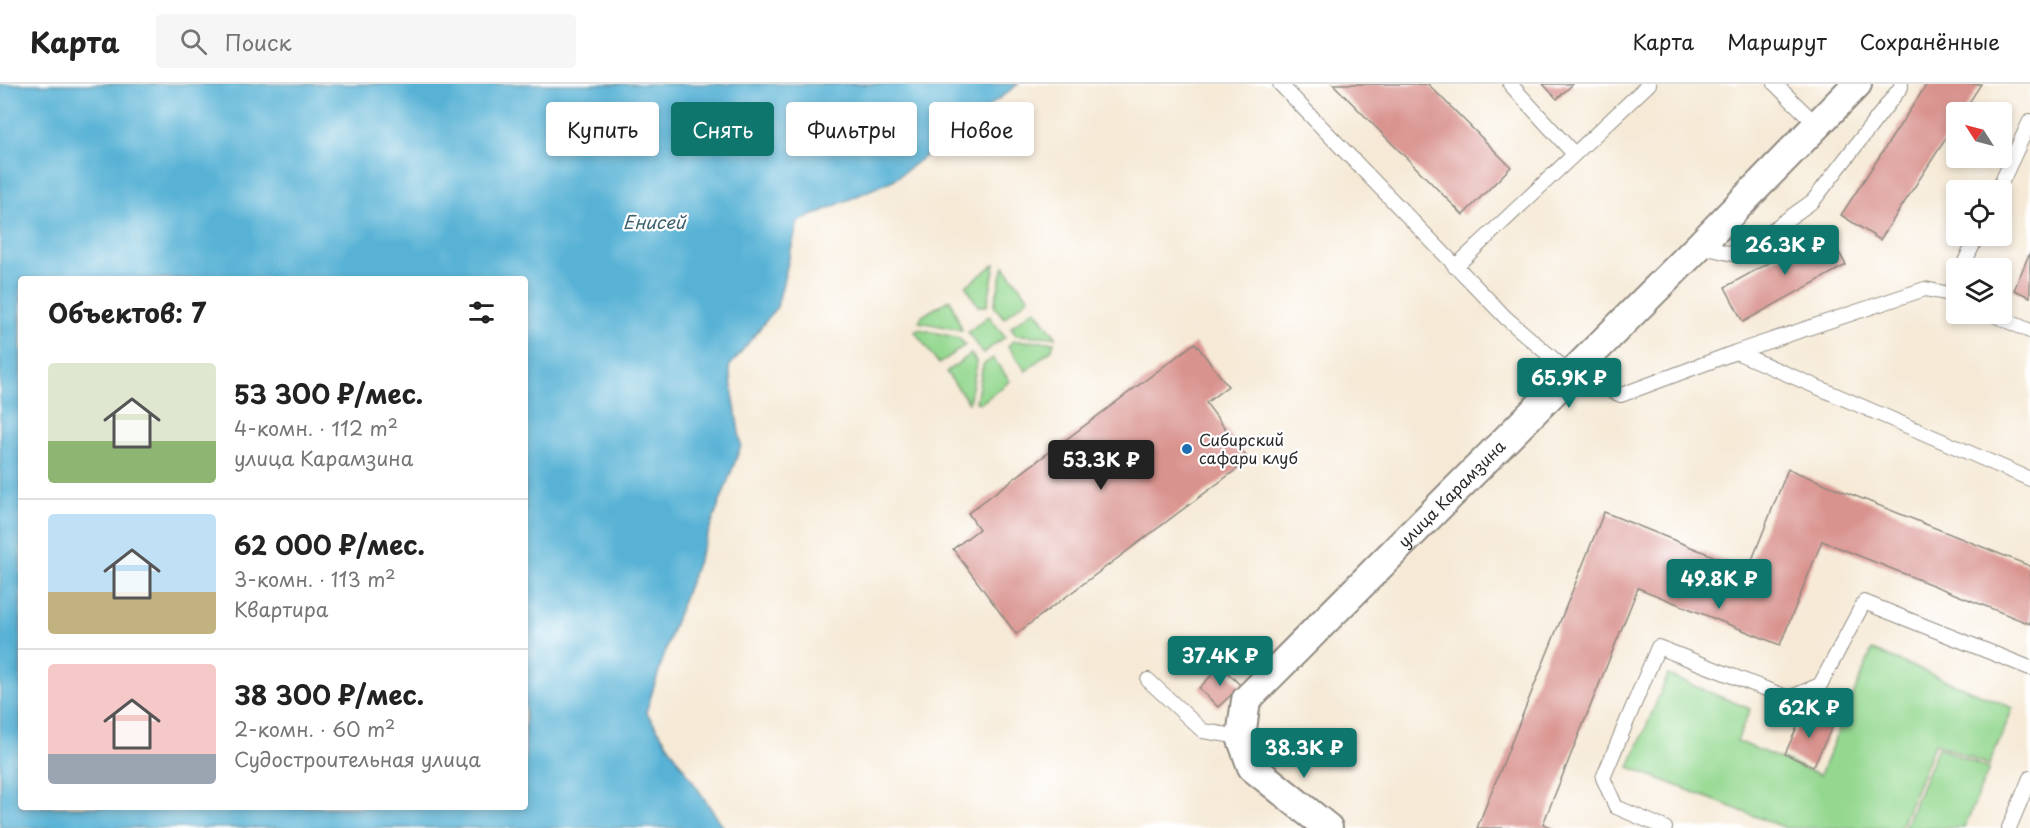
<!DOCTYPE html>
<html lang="ru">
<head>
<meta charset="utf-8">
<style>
  body { margin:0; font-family:"Playpen Sans",sans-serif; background:#f6f6f6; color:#222; height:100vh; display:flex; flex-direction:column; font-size:22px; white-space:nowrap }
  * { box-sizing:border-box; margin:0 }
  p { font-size:20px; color:#767676 }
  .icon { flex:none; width:33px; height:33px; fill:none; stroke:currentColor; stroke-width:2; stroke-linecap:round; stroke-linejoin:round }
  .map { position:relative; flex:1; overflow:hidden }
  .drawer { position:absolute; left:18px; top:192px; width:510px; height:534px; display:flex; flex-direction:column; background:#fff; border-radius:6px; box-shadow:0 3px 9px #0003 }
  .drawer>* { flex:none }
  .guide { position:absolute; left:546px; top:18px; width:570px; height:54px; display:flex; gap:12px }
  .needle { width:39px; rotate:306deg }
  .buttons { position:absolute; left:1946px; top:18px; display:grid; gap:12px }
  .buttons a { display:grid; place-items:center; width:66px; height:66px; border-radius:6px; background:#fff; box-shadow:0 3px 9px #0003; font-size:30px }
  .price { position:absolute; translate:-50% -51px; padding:0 14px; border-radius:6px; background:#0f766e; color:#fff; font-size:20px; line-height:39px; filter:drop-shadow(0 2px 3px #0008) }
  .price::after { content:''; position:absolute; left:50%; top:36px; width:18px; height:14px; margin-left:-9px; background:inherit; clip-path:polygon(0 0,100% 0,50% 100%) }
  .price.selected { background:#222; color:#fff }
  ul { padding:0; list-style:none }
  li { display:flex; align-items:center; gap:18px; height:150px; padding:0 30px }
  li+li { border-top:2px solid #e0e0e0 }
  li span { display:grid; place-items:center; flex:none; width:168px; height:120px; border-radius:6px; color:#555 }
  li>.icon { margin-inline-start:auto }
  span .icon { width:72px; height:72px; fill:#fffc; stroke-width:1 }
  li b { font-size:26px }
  h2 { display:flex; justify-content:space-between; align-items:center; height:72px; padding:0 30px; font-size:26px }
  .pill { padding:0 21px; border-radius:6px; background:#fff; box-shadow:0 3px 9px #0003; font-size:21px; line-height:54px }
  .pill.selected { background:#0f766e; color:#fff }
  header { display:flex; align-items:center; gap:36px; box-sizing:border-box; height:84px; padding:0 30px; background:#fff; border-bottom:2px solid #e0e0e0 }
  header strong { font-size:28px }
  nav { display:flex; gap:33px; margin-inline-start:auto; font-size:21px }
  .search { width:420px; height:54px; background:#f6f6f6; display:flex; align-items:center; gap:15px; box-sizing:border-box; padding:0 21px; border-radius:6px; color:#767676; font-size:22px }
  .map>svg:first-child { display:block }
  .green { fill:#94d890; stroke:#60825e; stroke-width:1.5 }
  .water { fill:#58b2d5; stroke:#426e80; stroke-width:1.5; fill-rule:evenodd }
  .building { fill:#d9938e }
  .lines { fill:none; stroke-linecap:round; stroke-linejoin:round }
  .service-casing { stroke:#908a81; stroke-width:16 }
  .minor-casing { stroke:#908a81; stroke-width:32 }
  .service { stroke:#fff; stroke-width:14 }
  .minor { stroke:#fff; stroke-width:28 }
  .poi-dot { fill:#1f6fb2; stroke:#fff; stroke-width:2 }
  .labels { text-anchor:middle; stroke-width:4.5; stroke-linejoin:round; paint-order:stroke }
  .poi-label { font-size:16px; fill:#2b2b2b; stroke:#fff; text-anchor:start }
  .street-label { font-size:16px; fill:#2b2b2b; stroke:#fff }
  .water-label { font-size:18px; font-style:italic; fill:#3d616f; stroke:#fff }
</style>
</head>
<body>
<header>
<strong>Карта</strong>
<div class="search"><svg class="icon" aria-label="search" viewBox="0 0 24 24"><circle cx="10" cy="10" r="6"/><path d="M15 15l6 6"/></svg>Поиск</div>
<nav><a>Карта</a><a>Маршрут</a><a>Сохранённые</a></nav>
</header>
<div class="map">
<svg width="2030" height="744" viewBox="0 0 2030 744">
  <rect width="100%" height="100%" fill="#fff"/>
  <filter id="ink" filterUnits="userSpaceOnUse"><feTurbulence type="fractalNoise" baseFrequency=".0167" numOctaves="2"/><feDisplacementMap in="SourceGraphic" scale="12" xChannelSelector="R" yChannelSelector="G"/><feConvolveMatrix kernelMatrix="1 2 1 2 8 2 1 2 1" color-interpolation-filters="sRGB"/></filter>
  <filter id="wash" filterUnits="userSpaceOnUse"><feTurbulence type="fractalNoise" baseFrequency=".008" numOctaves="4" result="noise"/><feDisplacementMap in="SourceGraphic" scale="24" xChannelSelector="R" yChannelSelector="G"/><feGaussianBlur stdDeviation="1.35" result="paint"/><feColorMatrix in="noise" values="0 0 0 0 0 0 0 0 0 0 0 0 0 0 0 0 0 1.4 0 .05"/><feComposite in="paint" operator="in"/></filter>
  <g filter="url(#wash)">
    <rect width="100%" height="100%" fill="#f6ead7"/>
    <path class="green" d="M995,180L987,222H978L966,202Z
      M1004,182L1029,214L1004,234L994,222Z
      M950,215L962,246L919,238L922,232Z
      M1035,225L1056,253L1016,251L1011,243Z
      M989,232L1005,253L983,269L968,248Z
      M919,245L959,254L965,261L939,280L915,248Z
      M1013,257L1054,258L1052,265L1026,287L1008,262Z
      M971,270L977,279L969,319L946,288Z
      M993,274L1010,297L981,319L976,318L983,281Z
      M1872,566L2013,624L1989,681L1935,659L1900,744H1785L1629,683L1668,591L1750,625L1737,657L1820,691Z
      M1938,663L1989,685L1964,744H1904Z"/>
    <path class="water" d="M0,0H1018L895,95L798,138L777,223L729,283L741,362L672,546L646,628L724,744H0ZM21,195H525V723H21Z"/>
    <g id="blocks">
      <path class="building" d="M1333,0H1428L1511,83L1463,131Z
        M1543,0H1573L1557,15Z
        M1927,0H1981L1963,28H1956V39L1880,156L1841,131Z
        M1827,147L1846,181L1743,238L1725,203Z
        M2030,168V213L2014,206Z
        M1195,259L1228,302L1206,319L1249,376L1016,550L953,465L979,445L968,429Z
        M1788,385L2030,482V540L1822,457L1780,561L1638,504L1543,740L1553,744H1477L1604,428L1748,486Z
        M1221,582L1241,602L1218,623L1199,604Z
        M1804,628L1833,641L1813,683L1785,670Z"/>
    </g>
  </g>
  <g filter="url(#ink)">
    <use href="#blocks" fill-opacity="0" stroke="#908a81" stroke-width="1.5"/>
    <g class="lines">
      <defs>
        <path id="service" d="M1280,0L1506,234L1571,290L1621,311L1736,268L2030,395
          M1510,0L1574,70
          M1775,0L1817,41
          M1998,106L2030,37
          M1699,162L1737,171L1813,117L1901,3V0
          M1455,183L1649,0
          M1962,184L1977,152
          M1956,197L1950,210L1956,213
          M1992,230L2030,247
          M1736,268L1925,205L1950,210
          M1148,596L1203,647L1241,653
          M1665,744L1616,723L1603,694L1658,563L1789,614L1820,601L1864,518L2030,584
          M2009,744L2030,694"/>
        <g id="minor">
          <path id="s1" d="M1328,744L1252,683L1241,653L1246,616L1699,162L1857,0"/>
        </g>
      </defs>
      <use href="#service" class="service-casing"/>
      <use href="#minor" class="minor-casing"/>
      <use href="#service" class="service"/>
      <use href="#minor" class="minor"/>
    </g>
  </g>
  <circle class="poi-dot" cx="1187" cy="365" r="6"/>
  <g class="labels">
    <g class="poi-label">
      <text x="1199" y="362">Сибирский<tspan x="1199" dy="18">сафари клуб</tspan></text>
    </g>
    <g class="street-label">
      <text dy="6" stroke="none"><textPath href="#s1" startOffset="458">улица Карамзина</textPath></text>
    </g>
    <g class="water-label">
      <text x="654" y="145">Енисей</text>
    </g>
  </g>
</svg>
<div class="buttons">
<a><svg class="needle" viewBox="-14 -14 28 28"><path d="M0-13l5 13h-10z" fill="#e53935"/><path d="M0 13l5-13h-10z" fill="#767676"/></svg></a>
<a><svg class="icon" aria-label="locate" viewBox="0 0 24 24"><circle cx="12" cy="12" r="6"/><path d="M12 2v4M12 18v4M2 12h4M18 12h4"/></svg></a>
<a><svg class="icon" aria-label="layers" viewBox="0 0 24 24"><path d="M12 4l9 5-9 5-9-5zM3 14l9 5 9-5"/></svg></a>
</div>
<b class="price" style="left:1785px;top:192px">26.3K ₽</b>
<b class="price" style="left:1569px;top:325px">65.9K ₽</b>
<b class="price selected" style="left:1101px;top:407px">53.3K ₽</b>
<b class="price" style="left:1719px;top:526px">49.8K ₽</b>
<b class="price" style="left:1220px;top:603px">37.4K ₽</b>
<b class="price" style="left:1809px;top:655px">62K ₽</b>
<b class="price" style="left:1304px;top:695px">38.3K ₽</b>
<div class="guide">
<a class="pill">Купить</a>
<a class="pill selected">Снять</a>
<a class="pill">Фильтры</a>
<a class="pill">Новое</a>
</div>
<section class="drawer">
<h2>Объектов: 7<svg class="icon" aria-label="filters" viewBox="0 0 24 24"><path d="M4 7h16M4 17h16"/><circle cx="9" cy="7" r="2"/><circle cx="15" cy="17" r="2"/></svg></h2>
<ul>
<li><span style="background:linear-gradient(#dfe7d0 65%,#8fb573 0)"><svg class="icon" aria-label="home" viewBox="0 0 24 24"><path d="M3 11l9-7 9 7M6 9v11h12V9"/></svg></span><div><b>53 300 ₽/мес.</b><p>4-комн. · 112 m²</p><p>улица Карамзина</p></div></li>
<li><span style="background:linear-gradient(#bfe0f5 65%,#c2b280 0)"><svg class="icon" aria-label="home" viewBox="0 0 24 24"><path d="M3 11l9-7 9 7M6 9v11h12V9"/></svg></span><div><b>62 000 ₽/мес.</b><p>3-комн. · 113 m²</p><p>Квартира</p></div></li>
<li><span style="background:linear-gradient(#f6c9c9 75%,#9aa5b1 0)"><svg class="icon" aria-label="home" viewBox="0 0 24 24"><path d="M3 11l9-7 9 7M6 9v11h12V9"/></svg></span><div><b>38 300 ₽/мес.</b><p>2-комн. · 60 m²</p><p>Судостроительная улица</p></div></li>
</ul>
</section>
</div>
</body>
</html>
